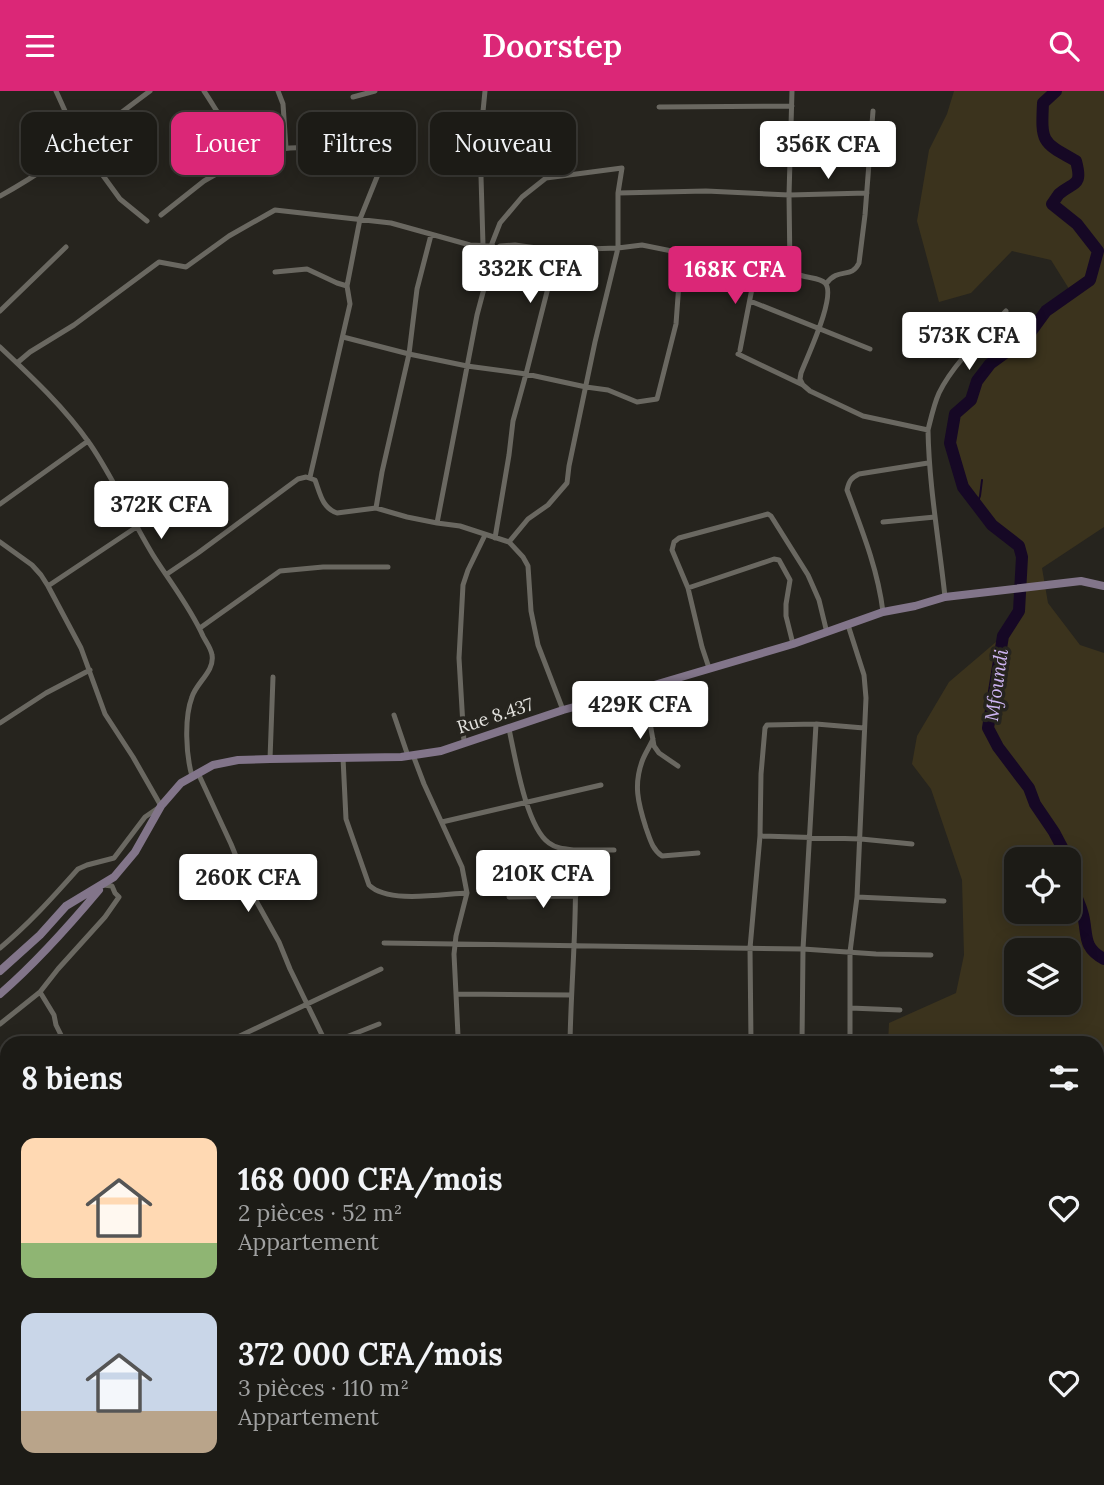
<!DOCTYPE html>
<html lang="fr">
<head>
<meta charset="utf-8">
<style>
  body { margin:0; font-family:Lora,serif; background:#292823; color:#f1f3f6; height:100vh; display:flex; flex-direction:column; font-size:26px; white-space:nowrap }
  * { box-sizing:border-box; margin:0 }
  p { font-size:23px; color:#a0a1a1 }
  .icon { flex:none; width:38px; height:38px; fill:none; stroke:currentColor; stroke-width:2; stroke-linecap:round; stroke-linejoin:round }
  .map { position:relative; flex:1; overflow:hidden }
  .side { position:absolute; left:0px; top:945px; width:1104px; height:450px; display:flex; flex-direction:column; background:#1c1b16; border-radius:21px 21px 0 0; box-shadow:0 4px 18px #0003,0 0 0 2px #3a3935 }
  .side>* { flex:none }
  .hud { position:absolute; left:21px; top:21px; width:700px; height:63px; display:flex; gap:14px }
  .tools { position:absolute; left:1004px; top:756px; display:grid; gap:14px }
  .tools a { display:grid; place-items:center; width:77px; height:77px; border-radius:14px; background:#1c1b16; box-shadow:0 4px 18px #0003,0 0 0 2px #3a3935; font-size:35px }
  .price { position:absolute; translate:-50% -60px; padding:0 16px; border-radius:7px; background:#fff; color:#222; font-size:23px; line-height:46px; filter:drop-shadow(0 2px 4px #0008) }
  .price::after { content:''; position:absolute; left:50%; top:42px; width:21px; height:16px; margin-left:-10px; background:inherit; clip-path:polygon(0 0,100% 0,50% 100%) }
  .price.active { background:#db2777; color:#fff }
  ul { padding:0; list-style:none }
  li { display:flex; align-items:center; gap:21px; height:175px; padding:0 21px }
  li span { display:grid; place-items:center; flex:none; width:196px; height:140px; border-radius:14px; color:#555 }
  li>.icon { margin-inline-start:auto }
  span .icon { width:84px; height:84px; fill:#fffc; stroke-width:1 }
  li b { font-size:30px }
  h2 { display:flex; justify-content:space-between; align-items:center; height:84px; padding:0 21px; font-size:30px }
  .tag { padding:0 24px; border-radius:14px; background:#1c1b16; box-shadow:0 4px 18px #0003,0 0 0 2px #3a3935; font-size:24px; line-height:63px }
  .tag.active { background:#db2777; color:#fff }
  header { display:flex; justify-content:space-between; align-items:center; height:91px; padding:0 21px; background:#db2777; color:#fff; font-size:32px; font-weight:600 }
  .map>svg:first-child { display:block }
  .green { fill:#3b331d; fill-rule:evenodd }
  .lines { fill:none; stroke-linecap:round; stroke-linejoin:round }
  .stream { stroke:#160825; stroke-width:2 }
  .river { stroke:#160825; stroke-width:12 }
  .street { stroke:#6a6861; stroke-width:5 }
  .secondary { stroke:#82758a; stroke-width:8 }
  .labels { text-anchor:middle; stroke-width:7; stroke-linejoin:round; paint-order:stroke }
  .street-label { font-size:18px; fill:#e3e2de; stroke:#26241e }
  .water-label { font-size:19px; font-style:italic; fill:#ceb5f3; stroke:#26241e }
</style>
</head>
<body>
<header><svg class="icon" aria-label="menu" viewBox="0 0 24 24"><path d="M4 6h16M4 12h16M4 18h16"/></svg>Doorstep<svg class="icon" aria-label="search" viewBox="0 0 24 24"><circle cx="10" cy="10" r="6"/><path d="M15 15l6 6"/></svg></header>
<div class="map">
<svg width="1104" height="1394" viewBox="0 0 1104 1394">
  <rect width="100%" height="100%" fill="#26241e"/>
  <path class="green" d="M954,0H1104V436L1042,477L1048,512L1080,554L1104,562V1288L1097,1293V952H888L889,932L956,902L964,864L962,789L931,698L912,673L917,645L949,591L1003,545L1019,520L1022,466L1019,455L992,434L963,396L950,352L955,323L971,309L977,290L990,273L1027,246L1046,220L1071,201L1051,169L1012,160L971,202L939,211L917,130L929,59L947,23ZM1017,768H1069V821H1017ZM1017,859H1069V912H1017Z
    M822,1388H1052L1054,1394H822Z"/>
  <g class="lines">
    <path class="stream" d="M977,413L980,405L982,389"/>
    <path class="river" d="M1056,0L1043,12C1041,52 1042,51 1076,70C1083,96 1074,90 1059,103C1058,104 1053,112 1052,113L1077,133L1098,160L1090,189L1046,220L1027,246L990,273L977,290L971,309L955,323L950,352L963,396L992,434L1019,455L1022,466L1019,520L1003,545L988,637L998,656L1029,697L1035,713L1054,741L1064,760L1065,768
      M1069,792C1075,802 1080,812 1083,824C1088,844 1082,856 1104,868
      M1097,1092L1104,1079
      M1097,1235V1252
      M1097,1271L1099,1279L1097,1283
      M1052,1388L1054,1394"/>
    <path class="street" d="M56,0L80,53L120,108L147,130
      M204,0C219,22 231,49 255,61
      M278,0L283,13L286,57
      M792,0L789,104L790,177C801,190 817,184 825,192C837,204 807,266 801,282L800,288L803,294
      M353,6L375,0
      M659,16L792,15
      M618,102L706,100L789,104L867,102
      M0,105C54,76 101,36 150,0
      M161,124L204,90L255,61L290,57L315,56L372,62L381,66L383,71L360,128L347,195L350,213L310,386
      M483,154L480,51L485,0
      M491,155L500,132L522,106L546,87L622,77L618,102V157L595,251L569,375L567,392L548,414L528,428L509,451
      M275,181L307,178L337,192L347,195
      M826,193C839,175 851,189 859,172L865,124L873,20
      M750,210L870,258
      M0,220L66,156
      M343,246L409,263L467,275L526,283L586,296L608,299L637,311L657,308L676,233L679,192L685,163
      M0,256C32,286 65,317 90,353C114,388 131,428 153,464C170,491 190,516 203,545C206,551 211,557 212,564C215,580 196,592 192,606C184,627 186,664 192,685
      M740,259L756,177
      M738,263L803,294L810,300L863,325L928,339C929,395 939,450 945,506
      M17,272L30,261L74,234L159,171L186,176L229,145L275,119L391,132L470,154L493,155
      M928,339C931,327 934,313 939,302C953,273 984,244 1006,220
      M0,413L88,350
      M376,417L382,381L409,263L417,198L431,144
      M883,431L935,426
      M495,447L509,364L513,330L526,283L550,189L566,157
      M0,451L32,474L41,484L48,495L81,557L105,623L133,666L161,715L145,726L114,767L87,774L78,778C53,806 29,833 0,857
      M167,483L198,462L298,388L306,386L315,389C320,402 322,417 337,422L376,417L407,426L437,432
      M48,495L138,435
      M688,497L774,468L779,469L790,489L786,513V525L793,553
      M883,521C878,479 862,439 847,399C849,390 851,387 859,383L928,372
      M848,534L864,584L866,607L857,806L850,861V952
      M200,537L280,480L323,476H388
      M709,577L702,556L688,497L672,459L674,451L679,447L768,423L771,425L808,484L819,509L827,542
      M644,597L654,655L659,662L678,675
      M563,619L538,554L531,520L528,475L523,466L509,451L460,435L437,432L477,224L494,160L500,155L515,154L544,158H586L618,157L642,154L756,177H790
      M394,624L408,665
      M0,632L46,602L90,579
      M509,638C515,665 526,736 549,752C557,758 565,758 575,759C578,824 571,888 570,952
      M653,648C650,655 646,661 643,668C633,693 638,712 646,737C650,748 652,758 662,765L698,762
      M464,652L459,567L463,494L468,479L485,444
      M413,664L424,693L462,776L467,802L456,845L454,863L456,903L571,904
      M343,667L346,728L369,794C388,813 442,803 467,802
      M270,668L273,586
      M198,682L231,753L249,797L279,851L290,878L326,952
      M442,731L601,694
      M760,745L861,748L912,753
      M575,759H614
      M509,806L576,805
      M857,806L944,810
      M384,852L803,858L876,863L931,864
      M40,901L54,924L56,934L65,952
      M456,903L458,945L462,952
      M850,917L900,919
      M0,933L40,901L58,878L105,826L119,806L115,802L112,795L103,794
      M225,952L381,878
      M331,952L379,933
      M751,952L750,857L760,745L761,683L765,637L767,634L816,633L864,637
      M802,952L803,858L816,633
      M0,978L7,975
      M0,1060L7,1056
      M0,1139L7,1136
      M0,1181L7,1194
      M0,1273L7,1270
      M97,1388L98,1389L100,1388"/>
    <path class="secondary" d="M0,880L40,844L66,815L114,786L135,761L161,715L181,692L213,674L238,669L270,668L401,666L441,660L563,619L644,597L793,553L883,521L915,515L945,506L1081,490L1104,495
      M0,903C37,871 68,836 99,799"/>
  </g>
  <g class="labels">
    <g class="street-label">
      <text transform="translate(495 625) rotate(-18)" y="6">Rue 8.437</text>
    </g>
    <g class="water-label">
      <text transform="translate(996 594) rotate(-82)" y="7">Mfoundi</text>
    </g>
  </g>
</svg>
<div class="tools">
<a><svg class="icon" aria-label="locate" viewBox="0 0 24 24"><circle cx="12" cy="12" r="6"/><path d="M12 2v4M12 18v4M2 12h4M18 12h4"/></svg></a>
<a><svg class="icon" aria-label="layers" viewBox="0 0 24 24"><path d="M12 4l9 5-9 5-9-5zM3 14l9 5 9-5"/></svg></a>
</div>
<b class="price" style="left:828px;top:90px">356K CFA</b>
<b class="price" style="left:530px;top:214px">332K CFA</b>
<b class="price active" style="left:735px;top:215px">168K CFA</b>
<b class="price" style="left:969px;top:281px">573K CFA</b>
<b class="price" style="left:161px;top:450px">372K CFA</b>
<b class="price" style="left:640px;top:650px">429K CFA</b>
<b class="price" style="left:543px;top:819px">210K CFA</b>
<b class="price" style="left:248px;top:823px">260K CFA</b>
<div class="hud">
<a class="tag">Acheter</a>
<a class="tag active">Louer</a>
<a class="tag">Filtres</a>
<a class="tag">Nouveau</a>
</div>
<section class="side">
<h2>8 biens<svg class="icon" aria-label="filters" viewBox="0 0 24 24"><path d="M4 7h16M4 17h16"/><circle cx="9" cy="7" r="2"/><circle cx="15" cy="17" r="2"/></svg></h2>
<ul>
<li><span style="background:linear-gradient(#ffd9b3 75%,#8fb573 0)"><svg class="icon" aria-label="home" viewBox="0 0 24 24"><path d="M3 11l9-7 9 7M6 9v11h12V9"/></svg></span><div><b>168 000 CFA/mois</b><p>2 pièces · 52 m²</p><p>Appartement</p></div><svg class="icon" aria-label="heart" viewBox="0 0 24 24"><path d="M12 20l-8-8c-3-5 5-10 8-4 3-6 11-1 8 4z"/></svg></li>
<li><span style="background:linear-gradient(#c9d6e8 70%,#b9a48a 0)"><svg class="icon" aria-label="home" viewBox="0 0 24 24"><path d="M3 11l9-7 9 7M6 9v11h12V9"/></svg></span><div><b>372 000 CFA/mois</b><p>3 pièces · 110 m²</p><p>Appartement</p></div><svg class="icon" aria-label="heart" viewBox="0 0 24 24"><path d="M12 20l-8-8c-3-5 5-10 8-4 3-6 11-1 8 4z"/></svg></li>
</ul>
</section>
</div>
</body>
</html>
